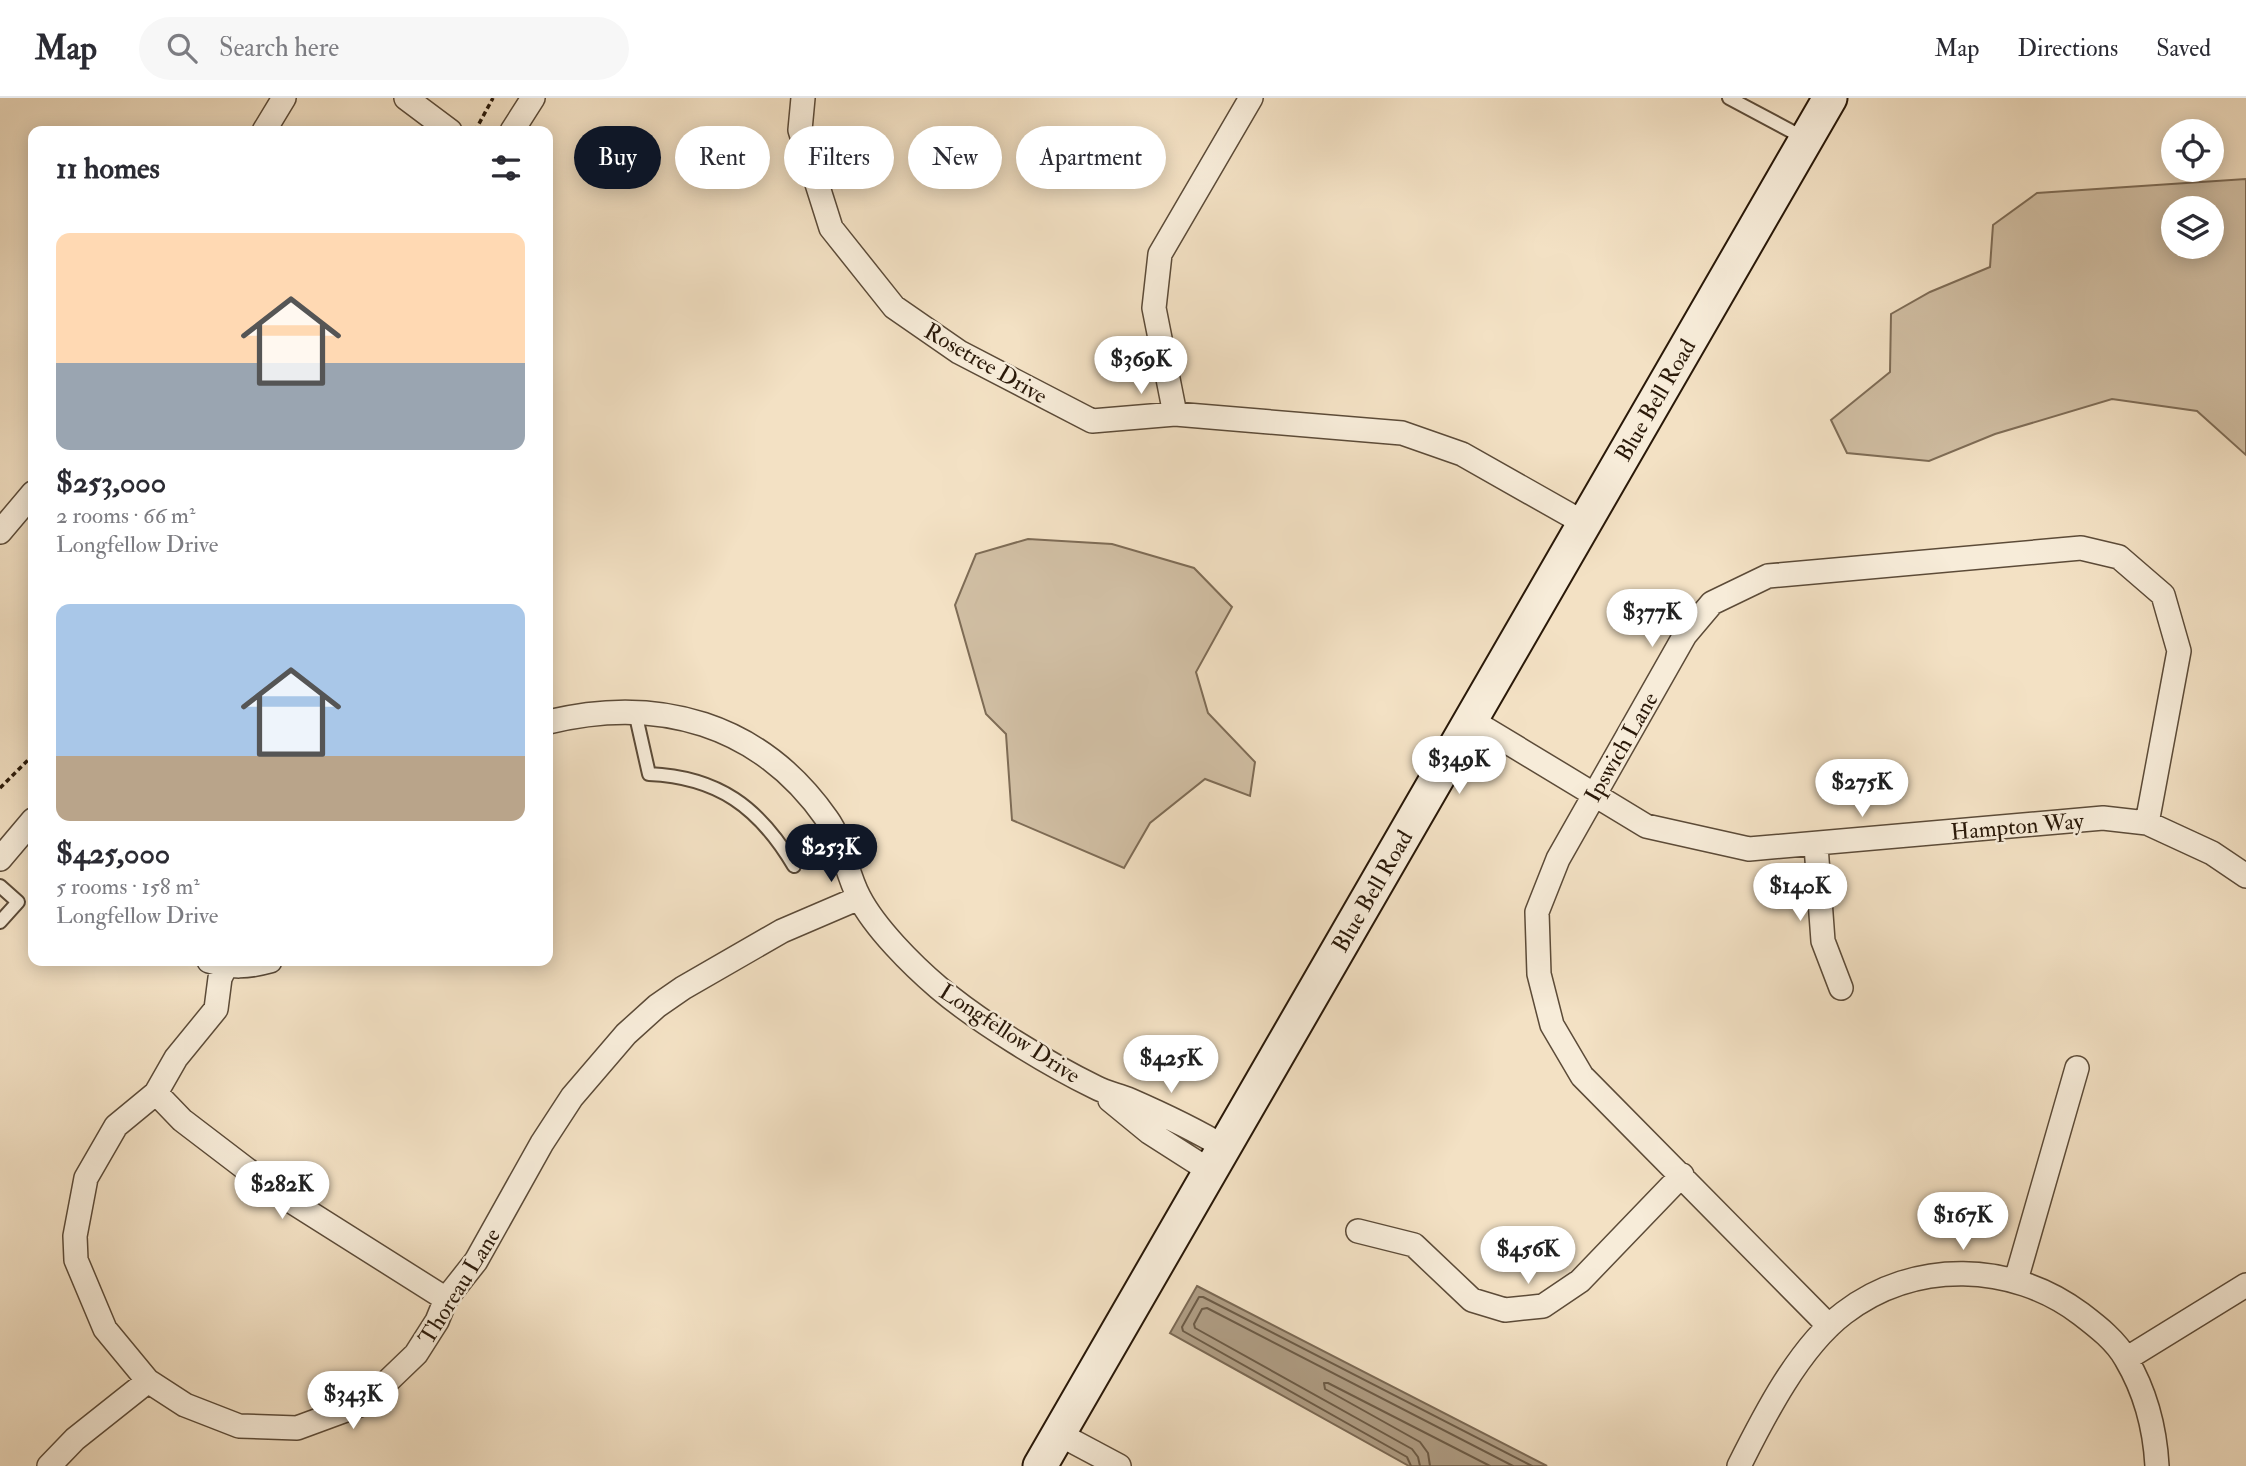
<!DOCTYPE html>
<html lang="en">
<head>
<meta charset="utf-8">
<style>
  body { margin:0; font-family:"IM FELL Double Pica",serif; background:#f7f7f7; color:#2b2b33; height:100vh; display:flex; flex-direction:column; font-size:26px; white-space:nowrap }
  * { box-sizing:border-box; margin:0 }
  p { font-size:23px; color:#7c7c81 }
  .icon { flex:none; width:38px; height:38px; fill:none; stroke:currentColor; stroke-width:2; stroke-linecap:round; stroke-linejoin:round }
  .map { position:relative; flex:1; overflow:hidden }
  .side { position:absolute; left:28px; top:28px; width:525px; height:840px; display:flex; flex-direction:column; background:#fff; border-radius:14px; box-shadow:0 4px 18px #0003 }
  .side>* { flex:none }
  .guide { position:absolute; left:574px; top:28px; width:665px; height:63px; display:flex; gap:14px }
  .controls { position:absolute; left:2161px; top:21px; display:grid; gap:14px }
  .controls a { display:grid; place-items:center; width:63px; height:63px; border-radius:50%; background:#fff; box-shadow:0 4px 18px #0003; font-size:35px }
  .price { position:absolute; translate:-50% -60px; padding:0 16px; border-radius:24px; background:#fff; color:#222; font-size:23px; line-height:46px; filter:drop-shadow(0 2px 4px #0008) }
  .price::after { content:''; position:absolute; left:50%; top:42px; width:21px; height:16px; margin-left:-10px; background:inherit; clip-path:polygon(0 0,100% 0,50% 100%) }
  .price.current { background:#111827; color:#fff }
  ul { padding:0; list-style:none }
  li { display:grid; align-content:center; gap:14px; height:371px; padding:0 28px }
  li span { display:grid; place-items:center; height:217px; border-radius:14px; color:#555 }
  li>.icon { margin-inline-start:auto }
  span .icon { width:126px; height:126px; fill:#fffc; stroke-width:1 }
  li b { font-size:30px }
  h2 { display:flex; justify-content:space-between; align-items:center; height:84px; padding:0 28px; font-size:30px }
  .chip { padding:0 24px; border-radius:32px; background:#fff; box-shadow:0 4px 18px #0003; font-size:24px; line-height:63px }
  .chip.current { background:#111827; color:#fff }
  header { display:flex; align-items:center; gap:42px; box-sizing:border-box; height:98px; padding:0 35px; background:#fff; border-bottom:2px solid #e1e1e2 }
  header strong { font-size:33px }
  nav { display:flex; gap:38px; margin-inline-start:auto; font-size:24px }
  .search { width:490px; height:63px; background:#f7f7f7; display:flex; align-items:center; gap:18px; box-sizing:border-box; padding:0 24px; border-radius:38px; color:#7c7c81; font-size:26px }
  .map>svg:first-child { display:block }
  .green { fill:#d1bfa4; stroke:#7e6c56; stroke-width:2; fill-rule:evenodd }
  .water { fill:#af9d84; stroke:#7a6853; stroke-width:2 }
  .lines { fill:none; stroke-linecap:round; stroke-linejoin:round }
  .shore { stroke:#6c5b46; stroke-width:2 }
  .lane-casing { stroke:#5c4b38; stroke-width:16 }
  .street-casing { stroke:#5c4b38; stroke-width:26 }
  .secondary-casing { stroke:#2a1909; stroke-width:37 }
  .path { stroke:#2a1909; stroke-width:3.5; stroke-dasharray:5 3.5; stroke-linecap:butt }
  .lane { stroke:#f7ecd9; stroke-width:12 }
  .street { stroke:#f7ecd9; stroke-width:23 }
  .secondary { stroke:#f7ecd9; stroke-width:33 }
  .labels { text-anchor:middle; stroke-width:5; stroke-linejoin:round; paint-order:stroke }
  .street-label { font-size:23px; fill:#2a1909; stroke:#f7ecd9 }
</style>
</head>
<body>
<header>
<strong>Map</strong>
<div class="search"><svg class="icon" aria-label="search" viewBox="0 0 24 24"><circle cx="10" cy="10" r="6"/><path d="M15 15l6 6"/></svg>Search here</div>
<nav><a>Map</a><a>Directions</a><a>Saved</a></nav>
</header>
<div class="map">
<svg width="2246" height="1368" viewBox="0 0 2246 1368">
  <rect width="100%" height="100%" fill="#f3e1c4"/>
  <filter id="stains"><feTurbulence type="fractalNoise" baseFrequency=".00286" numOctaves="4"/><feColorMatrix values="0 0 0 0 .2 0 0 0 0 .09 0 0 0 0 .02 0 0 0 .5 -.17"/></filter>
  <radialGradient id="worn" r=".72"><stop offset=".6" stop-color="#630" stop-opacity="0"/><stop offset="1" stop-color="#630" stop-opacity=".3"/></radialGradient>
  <path class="green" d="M2246,81V357L2197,313L2112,301L1995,336L1929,363L1847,355L1831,322L1890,274L1891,216L1930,194L1990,169L1993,127L2037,95ZM2174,110H2212V149H2174Z
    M1028,441L1112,446L1194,470L1232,509L1196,574L1208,615L1255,664L1250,698L1205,681L1150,725L1124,770L1012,722L1006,636L986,616L955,507L976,456Z"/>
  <path class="water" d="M1197,1188L1547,1368H1409L1170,1235Z"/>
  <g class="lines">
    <path class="shore" d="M1411,1368L1407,1359L1183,1233L1182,1229L1199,1199H1203L1532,1368
      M1420,1368L1418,1359L1412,1351L1195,1230L1194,1226L1202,1211L1207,1210L1513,1368
      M1430,1368L1428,1355L1420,1344L1325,1291L1324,1285H1328L1490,1368"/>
    <defs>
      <path id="lane" d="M1729,0L1806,41
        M635,614L649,676C718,679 759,709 794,768
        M0,788L18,804L0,824"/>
      <path id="street" d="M406,0L450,33
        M803,0L800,32L831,130L894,209L959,254L1092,323L1175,316L1402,335L1462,356L1584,425
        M264,33L284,0
        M512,33L533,0
        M1175,316L1154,210L1160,156L1251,0
        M0,434L33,395
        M1471,622L1646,728L1749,751L2103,720L2147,725L2212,755L2246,778
        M548,624C658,597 760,625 827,721C843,743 846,775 859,799C875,830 912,867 939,890C979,924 1048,966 1095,989C1106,995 1118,997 1130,1002C1162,1016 1194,1031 1224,1049
        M1816,748L1823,843L1841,890
        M0,761L33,722
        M209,863C232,870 248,869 270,863
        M226,868L220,880L216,911L176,960L156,995L116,1028L86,1080L75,1138L76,1162L105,1231L148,1283L185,1307L239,1328L297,1330L365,1305L416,1256L437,1223L446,1201L476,1163L542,1045L572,999L626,936L657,908L683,890L782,833L859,800
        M156,995L182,1022L275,1093L446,1201
        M1110,1002L1149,1034L1210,1073
        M1358,1133L1414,1147L1472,1202L1505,1212L1543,1208L1580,1183L1682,1077
        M2016,1182L2077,970
        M1829,1228L1582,978L1552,927L1539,876L1537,814L1558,761L1685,537L1712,505L1768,478L2081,450L2119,459L2163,497L2179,553L2147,725
        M2126,1261L2246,1187
        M1059,1336L1119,1368
        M49,1368L75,1341L148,1283
        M1739,1368C1764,1318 1799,1249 1844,1215C1915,1161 2012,1164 2081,1216C2098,1229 2116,1243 2126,1261C2145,1293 2155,1331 2157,1368"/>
      <path id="secondary" d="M1040,1368L1830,0"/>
    </defs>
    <use href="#lane" class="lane-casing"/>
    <use href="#street" class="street-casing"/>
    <use href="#secondary" class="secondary-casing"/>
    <path class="path" d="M475,33L493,0
      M0,690L33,657"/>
    <use href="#lane" class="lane"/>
    <use href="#street" class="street"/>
    <use href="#secondary" class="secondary"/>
  </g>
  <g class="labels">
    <g class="street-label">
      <text transform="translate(986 265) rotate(30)" y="8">Rosetree Drive</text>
      <text transform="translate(1655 302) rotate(-60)" y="8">Blue Bell Road</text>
      <text transform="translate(1621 649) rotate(-60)" y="8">Ipswich Lane</text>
      <text transform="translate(2017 728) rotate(-5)" y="8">Hampton Way</text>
      <text transform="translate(1372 793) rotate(-60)" y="8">Blue Bell Road</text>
      <text transform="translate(1010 935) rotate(33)" y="8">Longfellow Drive</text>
      <text transform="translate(459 1188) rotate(-58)" y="8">Thoreau Lane</text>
    </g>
  </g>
  <rect width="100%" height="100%" filter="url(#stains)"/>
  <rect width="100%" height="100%" fill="url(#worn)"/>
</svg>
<div class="controls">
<a><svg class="icon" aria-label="locate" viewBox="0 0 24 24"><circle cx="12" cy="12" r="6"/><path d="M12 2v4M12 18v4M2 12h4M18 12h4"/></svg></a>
<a><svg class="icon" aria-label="layers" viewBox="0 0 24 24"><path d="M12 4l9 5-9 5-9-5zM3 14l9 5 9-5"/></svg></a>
</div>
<b class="price" style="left:1141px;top:298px">$369K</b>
<b class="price" style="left:1652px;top:551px">$377K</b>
<b class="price" style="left:1459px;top:698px">$349K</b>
<b class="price" style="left:1862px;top:721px">$275K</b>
<b class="price current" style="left:831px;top:786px">$253K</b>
<b class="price" style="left:1800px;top:825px">$140K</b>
<b class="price" style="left:1171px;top:997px">$425K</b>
<b class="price" style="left:282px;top:1123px">$282K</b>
<b class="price" style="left:1963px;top:1154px">$167K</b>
<b class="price" style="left:1528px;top:1188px">$456K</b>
<b class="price" style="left:353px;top:1333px">$343K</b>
<div class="guide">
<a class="chip current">Buy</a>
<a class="chip">Rent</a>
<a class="chip">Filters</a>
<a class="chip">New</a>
<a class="chip">Apartment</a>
</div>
<section class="side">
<h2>11 homes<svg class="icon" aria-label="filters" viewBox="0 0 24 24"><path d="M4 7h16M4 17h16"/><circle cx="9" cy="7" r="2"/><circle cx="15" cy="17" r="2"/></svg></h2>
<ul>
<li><span style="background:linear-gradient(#ffd9b3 60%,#9aa5b1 0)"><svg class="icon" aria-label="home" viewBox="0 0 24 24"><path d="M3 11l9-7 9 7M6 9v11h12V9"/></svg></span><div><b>$253,000</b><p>2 rooms · 66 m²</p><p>Longfellow Drive</p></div></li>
<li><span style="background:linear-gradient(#a9c7e8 70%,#b9a48a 0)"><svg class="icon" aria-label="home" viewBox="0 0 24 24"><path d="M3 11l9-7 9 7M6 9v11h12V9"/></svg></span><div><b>$425,000</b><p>5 rooms · 158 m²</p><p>Longfellow Drive</p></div></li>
</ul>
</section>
</div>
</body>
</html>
